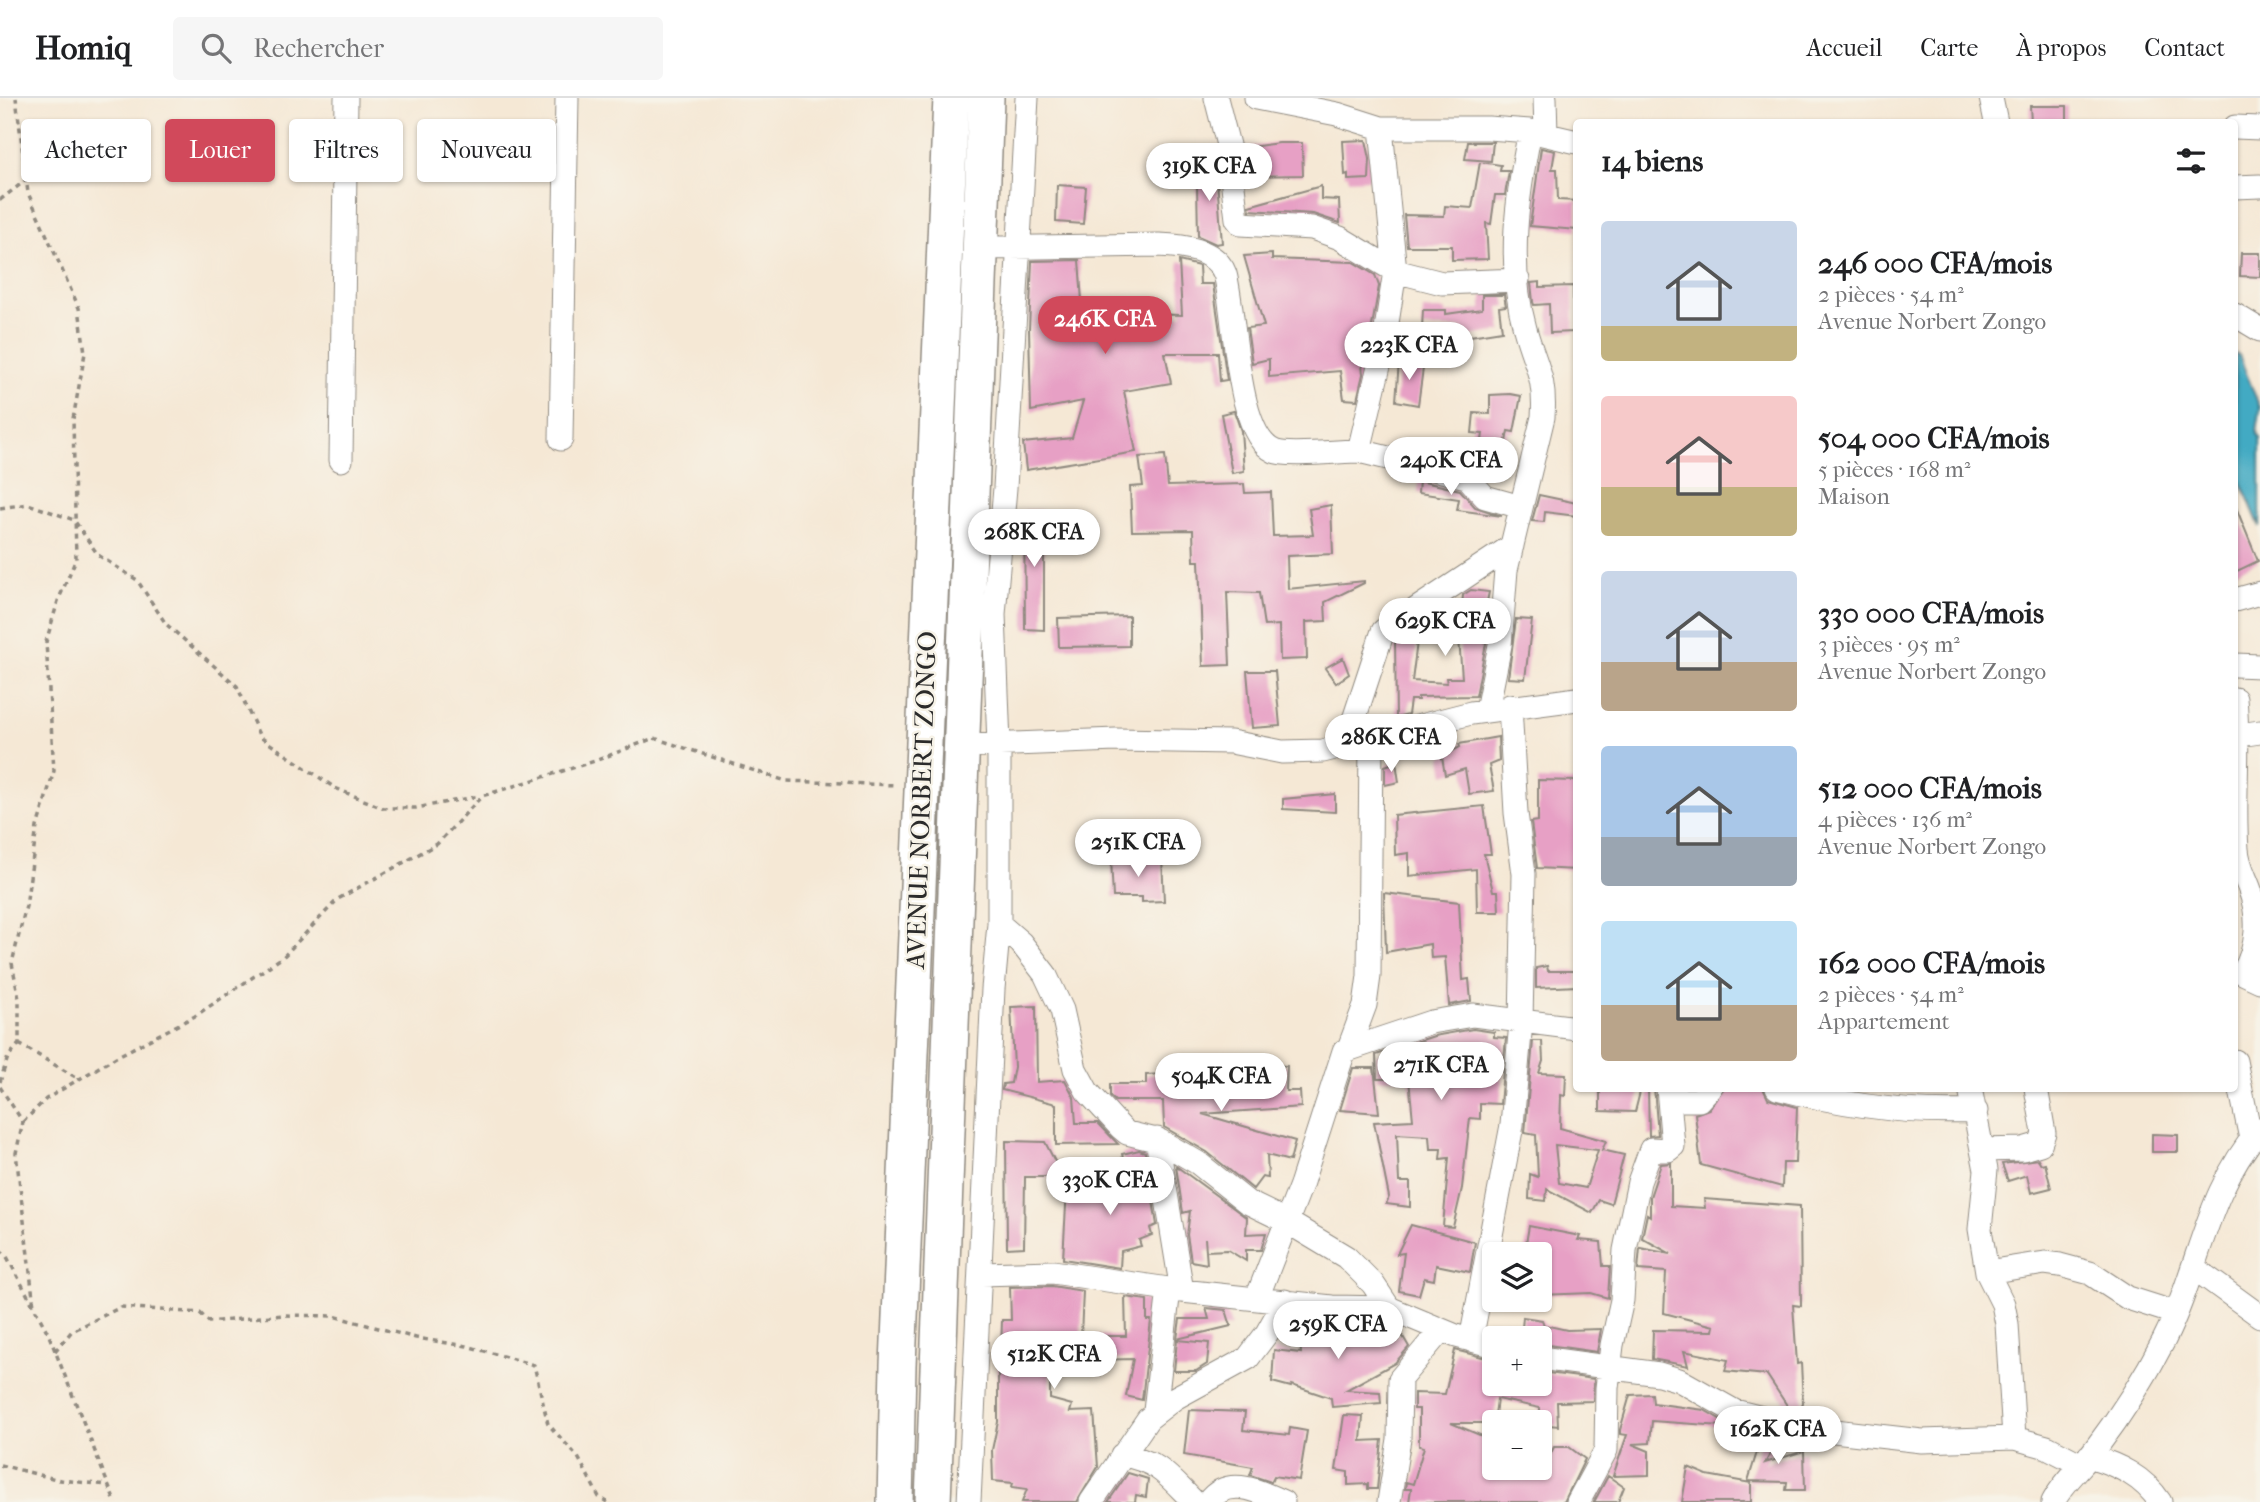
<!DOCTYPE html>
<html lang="fr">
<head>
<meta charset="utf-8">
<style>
  body { margin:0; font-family:"IM FELL French Canon",serif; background:#f6f6f6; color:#202124; height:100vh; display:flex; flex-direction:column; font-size:26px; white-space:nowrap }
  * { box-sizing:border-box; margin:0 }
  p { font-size:23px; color:#757577 }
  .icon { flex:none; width:38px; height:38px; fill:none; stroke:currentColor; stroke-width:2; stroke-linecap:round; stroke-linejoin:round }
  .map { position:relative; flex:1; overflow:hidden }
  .drawer { position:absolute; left:1573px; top:21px; width:665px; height:973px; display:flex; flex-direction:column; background:#fff; border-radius:7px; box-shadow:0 2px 5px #0004 }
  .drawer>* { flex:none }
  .top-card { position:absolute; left:21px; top:21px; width:665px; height:63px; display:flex; gap:14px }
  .tools { position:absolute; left:1482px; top:1144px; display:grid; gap:14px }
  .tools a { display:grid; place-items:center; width:70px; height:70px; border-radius:7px; background:#fff; box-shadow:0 2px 5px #0004; font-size:35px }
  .price { position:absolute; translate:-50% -60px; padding:0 16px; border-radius:24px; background:#fff; color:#222; font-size:23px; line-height:46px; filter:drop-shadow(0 2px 4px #0008) }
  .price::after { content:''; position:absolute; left:50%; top:42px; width:21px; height:16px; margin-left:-10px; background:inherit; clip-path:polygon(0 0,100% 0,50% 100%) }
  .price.active { background:#d1495b; color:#fff }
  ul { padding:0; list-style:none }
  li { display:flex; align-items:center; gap:21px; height:175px; padding:0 28px }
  li span { display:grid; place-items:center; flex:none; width:196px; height:140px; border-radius:7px; color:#555 }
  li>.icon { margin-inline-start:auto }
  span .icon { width:84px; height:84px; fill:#fffc; stroke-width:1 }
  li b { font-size:30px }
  h2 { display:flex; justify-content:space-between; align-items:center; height:84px; padding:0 28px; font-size:30px }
  .tag { padding:0 24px; border-radius:7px; background:#fff; box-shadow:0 2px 5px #0004; font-size:24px; line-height:63px }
  .tag.active { background:#d1495b; color:#fff }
  header { display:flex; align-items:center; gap:42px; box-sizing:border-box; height:98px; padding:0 35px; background:#fff; border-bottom:2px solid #e0e0e0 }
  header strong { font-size:33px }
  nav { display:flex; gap:38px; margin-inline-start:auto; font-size:24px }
  .search { width:490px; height:63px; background:#f6f6f6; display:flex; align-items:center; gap:18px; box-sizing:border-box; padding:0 24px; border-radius:7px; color:#757577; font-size:26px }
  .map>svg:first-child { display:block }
  .water { fill:#43aac3; stroke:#376a77; stroke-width:2 }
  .building { fill:#e7a0c5; fill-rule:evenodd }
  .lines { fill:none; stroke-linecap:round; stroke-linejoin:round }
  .street-casing { stroke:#908a80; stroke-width:25 }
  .primary-casing { stroke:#908a80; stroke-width:38 }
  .path { stroke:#908a80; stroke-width:3.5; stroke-dasharray:5 5; stroke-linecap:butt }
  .street { stroke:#fff; stroke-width:23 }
  .primary { stroke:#fff; stroke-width:35 }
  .labels { text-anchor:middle; stroke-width:5; stroke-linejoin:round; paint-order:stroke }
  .street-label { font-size:26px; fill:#2b2b2b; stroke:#f7f3e8 }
</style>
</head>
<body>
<header>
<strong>Homiq</strong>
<div class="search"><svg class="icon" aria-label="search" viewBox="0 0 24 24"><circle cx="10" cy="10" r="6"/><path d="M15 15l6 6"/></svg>Rechercher</div>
<nav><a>Accueil</a><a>Carte</a><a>À propos</a><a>Contact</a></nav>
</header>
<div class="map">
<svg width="2260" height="1404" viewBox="0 0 2260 1404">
  <rect width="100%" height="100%" fill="#f7f3e8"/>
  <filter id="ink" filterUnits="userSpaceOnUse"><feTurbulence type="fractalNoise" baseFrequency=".0143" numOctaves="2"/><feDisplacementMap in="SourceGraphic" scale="14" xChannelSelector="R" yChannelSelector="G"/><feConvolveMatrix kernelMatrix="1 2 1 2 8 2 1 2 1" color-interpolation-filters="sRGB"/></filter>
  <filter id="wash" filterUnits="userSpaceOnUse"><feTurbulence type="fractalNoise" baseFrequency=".00686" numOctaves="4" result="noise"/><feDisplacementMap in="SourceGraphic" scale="28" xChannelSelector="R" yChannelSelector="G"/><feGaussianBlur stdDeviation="1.57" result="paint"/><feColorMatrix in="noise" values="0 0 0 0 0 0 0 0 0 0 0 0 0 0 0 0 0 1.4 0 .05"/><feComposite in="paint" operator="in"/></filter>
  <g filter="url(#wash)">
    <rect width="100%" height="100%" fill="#f5e8d5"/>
    <path class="water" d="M2235,256L2239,257L2260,310L2257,335L2260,340V429L2239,379H2235Z"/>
    <g id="blocks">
      <path class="building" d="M2030,8H2067V24H2031Z
        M1366,42L1370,61L1369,81L1348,82V76L1345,77L1343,43Z
        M1468,44H1493L1491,63L1465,61Z
        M1279,45H1302L1303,77L1254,78L1255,67H1245L1243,50Z
        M1541,50L1555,53L1552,71H1557L1558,102L1577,103V132L1530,128Z
        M1215,57L1222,145L1216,146L1198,138L1197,87H1204L1202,58Z
        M1480,64L1501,67L1500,73H1509L1505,97H1495L1491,126L1486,125L1488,161L1452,162V148H1407L1404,117L1444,118L1445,108L1472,110Z
        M1057,87L1086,89L1083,126L1056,124Z
        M1321,88V101L1339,102L1340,125L1313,116L1250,112L1249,108Z
        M2241,155H2260V179L2240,178Z
        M1272,156V161L1353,164L1375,177L1379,188L1367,257L1361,258L1363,276L1357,302L1344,301L1340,273L1269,279V261L1252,265L1247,230L1264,228L1244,158Z
        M1079,162L1082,203L1145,205L1144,216L1182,217L1179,163L1199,168L1200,186H1213L1227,282L1220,283L1218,255H1165L1171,285L1124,293L1136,354L1026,372L1023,345L1072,340L1083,303L1031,313L1029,231L1032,163Z
        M1540,184V189L1573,188L1574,234L1550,235L1549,206L1534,207L1533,204L1531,185Z
        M1482,197H1504L1506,208L1499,209L1502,233L1451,241L1450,237L1465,230H1422L1423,212H1446V216L1482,211Z
        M1399,263H1424L1418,307L1396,303Z
        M1510,296L1521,298L1514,334L1508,333L1505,349L1482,342L1483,336L1472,335L1474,315L1490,316V297Z
        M1234,313L1241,333L1244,373L1232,375L1221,316Z
        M1165,357L1168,388L1244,386L1245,395L1271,394L1273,438L1313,437L1309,411L1331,407L1333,456L1287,458L1288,491L1364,483V485L1325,504L1326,523L1306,524L1307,561L1280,562L1279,527L1264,528L1259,495L1227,494L1230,567L1203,568L1199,463H1194L1193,432L1132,433L1130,389L1143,388L1139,359Z
        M1419,383L1460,392L1475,409L1502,418L1457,412L1459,401L1418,395Z
        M1539,397L1577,405V418L1545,414L1544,424L1532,423Z
        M2235,407L2258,463L2235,474Z
        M1024,412H1044V532L1025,531Z
        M1471,492L1489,494L1484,518L1488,519L1486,545L1476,598L1418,599V602H1410L1408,617L1396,620L1395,542L1404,536H1418L1412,583L1447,585L1446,580H1462L1459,540L1463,497Z
        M1129,518V548L1059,549L1058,520Z
        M1516,521L1532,522L1525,581L1508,580Z
        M1343,560L1349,576L1336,585L1325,570Z
        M1247,573H1275L1280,628L1252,630Z
        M1498,639L1499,663L1489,667L1494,693L1469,696L1465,671L1445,677L1442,659L1460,649L1459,646Z
        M1396,664L1399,684L1385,687V668Z
        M1538,682L1577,683V772L1537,770L1531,724L1538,723Z
        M1335,696V714L1283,711V701Z
        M1484,708L1491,756H1484L1493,793H1498L1499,814H1477L1476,771L1409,778V755L1395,757L1394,717Z
        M1162,760L1164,803L1142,804V799H1113L1111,761Z
        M1384,795L1459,804L1463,882L1469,881L1471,903L1449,907L1445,859L1431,860L1430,846L1386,854Z
        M1547,868L1548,873H1577V888L1536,890V870Z
        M1036,908L1037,984L1065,982L1074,999L1076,1025H1098L1118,1046L1056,1047V1006L1002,992L1003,986L1011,985L1014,969L1011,909Z
        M1473,931L1494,934V939L1506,940L1500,1006L1480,1005V1021L1470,1020L1462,1090L1453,1129L1443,1128L1449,1060L1440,1061L1441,1051H1430L1429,1038L1397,1036L1399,1084H1410V1109L1386,1106L1389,1099L1374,1024L1413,1022L1409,981H1377L1376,957L1434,938Z
        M1533,943H1542L1543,963L1539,975L1566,976L1565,998L1561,997L1560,1030L1606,1043L1602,1052L1624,1057L1611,1106L1599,1102L1592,1115L1547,1091L1546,1103L1529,1101L1530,1076L1538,1079L1536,1037L1525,1035ZM1555,1047L1598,1052L1586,1090L1559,1085Z
        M1269,967L1287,968L1286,993H1300L1301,1009L1202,1016L1295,1043L1290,1063L1267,1057L1268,1080L1262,1079L1253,1091L1207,1054L1164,1029L1163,1003H1115L1110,998V986H1146V977L1201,974V969L1215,968L1269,973Z
        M1353,970H1374L1379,1015L1340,1012Z
        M1600,990H1641L1635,1014L1600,1013Z
        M1648,990H1654L1658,1037L1649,1038Z
        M1724,990H1763L1768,1001L1797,1009L1795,1065H1783L1782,1089L1701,1067L1695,1016L1709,1011Z
        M2152,1036L2178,1037V1054H2152Z
        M1006,1043L1045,1044L1063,1079H1025L1024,1149L1007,1150Z
        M1139,1052L1145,1054L1157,1127L1150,1130L1152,1137L1139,1142L1141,1148L1121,1153L1120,1170L1063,1161L1067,1090L1131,1091L1122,1056Z
        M2038,1061L2041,1066L2045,1065L2051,1090L2031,1095L2027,1077L2008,1083L2002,1066Z
        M1671,1065V1108L1705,1110L1704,1101L1800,1108L1801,1208L1793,1207L1797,1266L1801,1265L1803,1305L1797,1314L1790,1312L1767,1277L1725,1273L1728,1262L1684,1253L1688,1268L1652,1261L1653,1232L1713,1233L1714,1228L1664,1215L1666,1174L1638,1172L1640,1150L1671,1156L1642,1140L1647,1116L1650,1118V1099L1661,1066Z
        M1176,1068L1247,1120L1246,1136L1266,1135L1261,1152H1246V1163L1228,1152L1206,1153L1205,1140L1207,1166L1191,1163L1187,1137L1190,1113L1183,1115Z
        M1411,1127L1475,1144L1470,1174L1436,1167L1434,1182L1424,1180L1419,1197L1399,1193L1404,1155L1397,1156Z
        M1529,1128L1580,1138L1578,1142L1601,1144L1603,1168H1610L1608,1200L1591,1195L1540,1197V1157H1524Z
        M1052,1188L1083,1193L1081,1238H1126L1125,1199L1147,1202V1222H1151L1142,1302L1126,1298L1133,1261L1050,1263V1301L1072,1307L1070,1314L1094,1313L1098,1369L1077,1404H1022L1027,1391L1012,1389L1013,1385L993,1383L992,1352L998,1324V1254H1001L1002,1222H1011L1010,1189Z
        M1206,1210L1226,1212L1231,1228L1177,1241L1180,1221H1209Z
        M1523,1219L1542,1222L1544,1227L1567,1232L1601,1231L1597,1254L1541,1246L1540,1241H1521Z
        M1298,1220L1317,1221V1232L1361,1224H1383V1245L1401,1235L1409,1249L1395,1265L1346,1292L1380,1294L1381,1305L1332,1309L1331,1300L1292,1287L1291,1289L1272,1284L1274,1252L1301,1255Z
        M1177,1242L1209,1245L1207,1266L1196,1273H1174Z
        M1455,1252L1494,1262V1286H1540V1274L1594,1281L1593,1303L1557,1304L1558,1328L1540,1326V1310L1497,1301L1494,1325H1451L1494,1343V1370H1540V1363L1546,1365L1554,1349H1569L1585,1361L1564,1404H1409L1411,1391H1405L1406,1384L1413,1386L1424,1349L1419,1348V1311H1414V1295L1445,1296Z
        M1652,1296L1653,1305L1704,1312L1723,1323L1722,1328L1652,1323L1650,1345L1632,1346L1649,1353V1377L1613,1378L1627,1337L1620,1336V1332L1630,1297Z
        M1189,1312L1245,1314L1243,1332L1289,1337L1290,1330L1307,1333L1299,1382L1274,1378L1271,1384L1250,1377L1253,1369L1184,1357Z
        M1344,1317L1363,1318L1361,1343L1382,1342L1377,1391H1368V1386L1348,1387V1374L1336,1372Z
        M1763,1335L1781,1339L1765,1365L1804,1353L1805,1392H1786L1787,1384L1748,1383Z
        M1688,1369L1707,1377L1751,1385V1404H1682Z
        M1128,1375L1148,1381L1146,1399L1136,1397L1135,1404H1108Z
        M1608,1378L1624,1389L1618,1404H1594Z"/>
    </g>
  </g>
  <g filter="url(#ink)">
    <use href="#blocks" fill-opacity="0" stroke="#908a80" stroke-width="2"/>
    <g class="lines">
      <defs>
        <path id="street" d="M1216,0L1228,47L1237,121L1241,126L1312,130L1340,140L1395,173L1442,185L1518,182
          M1256,0L1337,16L1381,30H1488L1530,33L1577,44
          M1545,0L1546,36
          M1991,0L1996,24
          M2235,29L2260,30
          M1381,30L1395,173L1383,251L1359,353L1467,379L1485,399L1521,409
          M2235,89L2260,88
          M980,150L1159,147C1182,148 1216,151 1225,176C1236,215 1235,336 1274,353C1286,359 1342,353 1359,353
          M2235,217L2260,232
          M561,341L567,0
          M341,362L346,0
          M2235,502L2260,495
          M2235,567L2260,568
          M2235,601C2240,651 2233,701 2237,751C2238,767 2245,778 2250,792C2260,820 2258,850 2243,875L2260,883
          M1487,612L1500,547L1506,472L1543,319C1546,278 1535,268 1525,231C1507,166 1517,98 1530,33
          M2239,637L2260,634
          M960,648L1116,642L1231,644L1282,654L1323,653L1471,615L1577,601
          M1345,649L1383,533L1512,448
          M999,826L1021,845L1045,876L1062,912L1075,971L1087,993L1121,1030L1127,1035L1160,1043L1198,1065L1247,1104L1286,1123L1346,1159L1373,1186L1389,1210
          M1349,950L1365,907L1369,878L1371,641
          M2235,963L2251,1041
          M1777,990C1843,1007 1908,1017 1976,1013
          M1970,990L1986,1072L1980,1131L1987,1174L2045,1165L2060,1167L2090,1175L2128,1200L2175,1215
          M1669,1002H1699L1710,990
          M1157,1041L1182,1193
          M1983,1052L2023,1051L2040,1046L2044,1035L2036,990
          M2194,1170L2260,1218
          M1987,1174L2003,1206L2007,1226L2014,1340
          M981,1176L1053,1174L1182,1193L1332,1209L1389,1210L1456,1238L1494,1248
          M1257,1200L1301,1087L1344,953L1431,924L1473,917L1577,930
          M1471,1242L1512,1027L1521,924L1524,776L1516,715L1510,608
          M1540,1260L1659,1276L1679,1282L1734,1313L1799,1329L1922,1343L2014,1340L2047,1349L2080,1366
          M1155,1313L1169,1191
          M1122,1357C1159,1363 1169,1379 1194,1404
          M2089,1358C2118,1367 2143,1378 2160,1404
          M969,1404L993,891L999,826V647L994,516L1005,390L1027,0
          M1091,1404L1148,1321L1175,1300L1248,1260L1267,1235L1285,1203
          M1208,1404C1228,1377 1258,1393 1283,1404
          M1389,1404L1399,1341L1400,1281L1441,1232
          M1578,1404L1606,1352L1607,1290L1612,1247L1622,1202L1625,1152L1639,1084L1651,1051L1668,1052L1673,1048L1668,990
          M2053,1404C2064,1383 2082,1369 2096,1350C2121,1317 2145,1279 2164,1242C2201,1168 2204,1097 2260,1031"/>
        <path id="primary" d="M895,1404L898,1267L951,0
          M933,1404L986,0"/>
      </defs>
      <use href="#street" class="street-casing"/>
      <use href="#primary" class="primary-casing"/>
      <path class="path" d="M0,102L26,82
        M0,410L28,406L74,422L98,457L137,482L166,526L237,588L260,639L335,690L383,710H416L480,698
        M19,946L79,981
        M0,984L8,959L19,946V901L12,865L26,808L37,729L54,673L46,544L58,503L76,461L73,321L85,255L79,210L28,95L16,0
        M0,989L23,1024L16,1055L34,1208
        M23,1024L46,1001L116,959L195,918L283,859L338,801L437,746L482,698L595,663L654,640L786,683L896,687
        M0,1152L6,1157L48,1235L115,1404
        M55,1253L72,1233L121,1209L200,1215L209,1224L283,1217L333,1218L416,1240L467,1248L534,1267L548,1326L578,1359L599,1399L607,1404
        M0,1367L60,1382L108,1387"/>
      <use href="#street" class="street"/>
      <use href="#primary" class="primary"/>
    </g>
  </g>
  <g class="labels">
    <g class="street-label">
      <text transform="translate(921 702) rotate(-88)" y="9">AVENUE NORBERT ZONGO</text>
    </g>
  </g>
</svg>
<div class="tools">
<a><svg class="icon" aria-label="layers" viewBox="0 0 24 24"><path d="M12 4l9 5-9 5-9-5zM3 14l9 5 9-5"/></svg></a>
<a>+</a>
<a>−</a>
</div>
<b class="price" style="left:1209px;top:105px">319K CFA</b>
<b class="price active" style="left:1105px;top:258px">246K CFA</b>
<b class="price" style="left:1409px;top:284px">223K CFA</b>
<b class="price" style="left:1451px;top:399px">240K CFA</b>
<b class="price" style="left:1034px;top:471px">268K CFA</b>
<b class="price" style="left:1445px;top:560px">629K CFA</b>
<b class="price" style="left:1391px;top:676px">286K CFA</b>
<b class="price" style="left:1138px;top:781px">251K CFA</b>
<b class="price" style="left:1441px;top:1004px">271K CFA</b>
<b class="price" style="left:1221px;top:1015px">504K CFA</b>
<b class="price" style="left:1110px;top:1119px">330K CFA</b>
<b class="price" style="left:1338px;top:1263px">259K CFA</b>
<b class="price" style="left:1054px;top:1293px">512K CFA</b>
<b class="price" style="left:1778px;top:1368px">162K CFA</b>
<div class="top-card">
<a class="tag">Acheter</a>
<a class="tag active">Louer</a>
<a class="tag">Filtres</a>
<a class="tag">Nouveau</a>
</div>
<section class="drawer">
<h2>14 biens<svg class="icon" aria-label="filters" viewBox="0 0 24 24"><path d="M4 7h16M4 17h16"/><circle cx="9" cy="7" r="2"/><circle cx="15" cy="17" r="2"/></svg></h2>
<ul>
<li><span style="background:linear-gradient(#c9d6e8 75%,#c2b280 0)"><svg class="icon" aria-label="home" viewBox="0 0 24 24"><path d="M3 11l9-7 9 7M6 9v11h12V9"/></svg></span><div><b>246 000 CFA/mois</b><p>2 pièces · 54 m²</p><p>Avenue Norbert Zongo</p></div></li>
<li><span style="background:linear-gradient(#f6c9c9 65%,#c2b280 0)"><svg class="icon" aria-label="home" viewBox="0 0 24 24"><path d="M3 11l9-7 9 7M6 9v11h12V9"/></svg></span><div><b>504 000 CFA/mois</b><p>5 pièces · 168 m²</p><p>Maison</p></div></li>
<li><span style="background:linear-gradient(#c9d6e8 65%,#b9a48a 0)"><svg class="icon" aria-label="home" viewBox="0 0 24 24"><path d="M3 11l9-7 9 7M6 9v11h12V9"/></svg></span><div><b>330 000 CFA/mois</b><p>3 pièces · 95 m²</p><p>Avenue Norbert Zongo</p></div></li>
<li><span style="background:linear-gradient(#a9c7e8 65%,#9aa5b1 0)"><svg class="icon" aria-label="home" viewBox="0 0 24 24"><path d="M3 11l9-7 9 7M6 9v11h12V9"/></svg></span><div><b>512 000 CFA/mois</b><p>4 pièces · 136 m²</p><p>Avenue Norbert Zongo</p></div></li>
<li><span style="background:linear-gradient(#bfe0f5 60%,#b9a48a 0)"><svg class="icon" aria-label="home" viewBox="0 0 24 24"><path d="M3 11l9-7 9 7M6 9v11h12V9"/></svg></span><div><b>162 000 CFA/mois</b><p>2 pièces · 54 m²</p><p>Appartement</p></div></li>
</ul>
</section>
</div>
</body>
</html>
